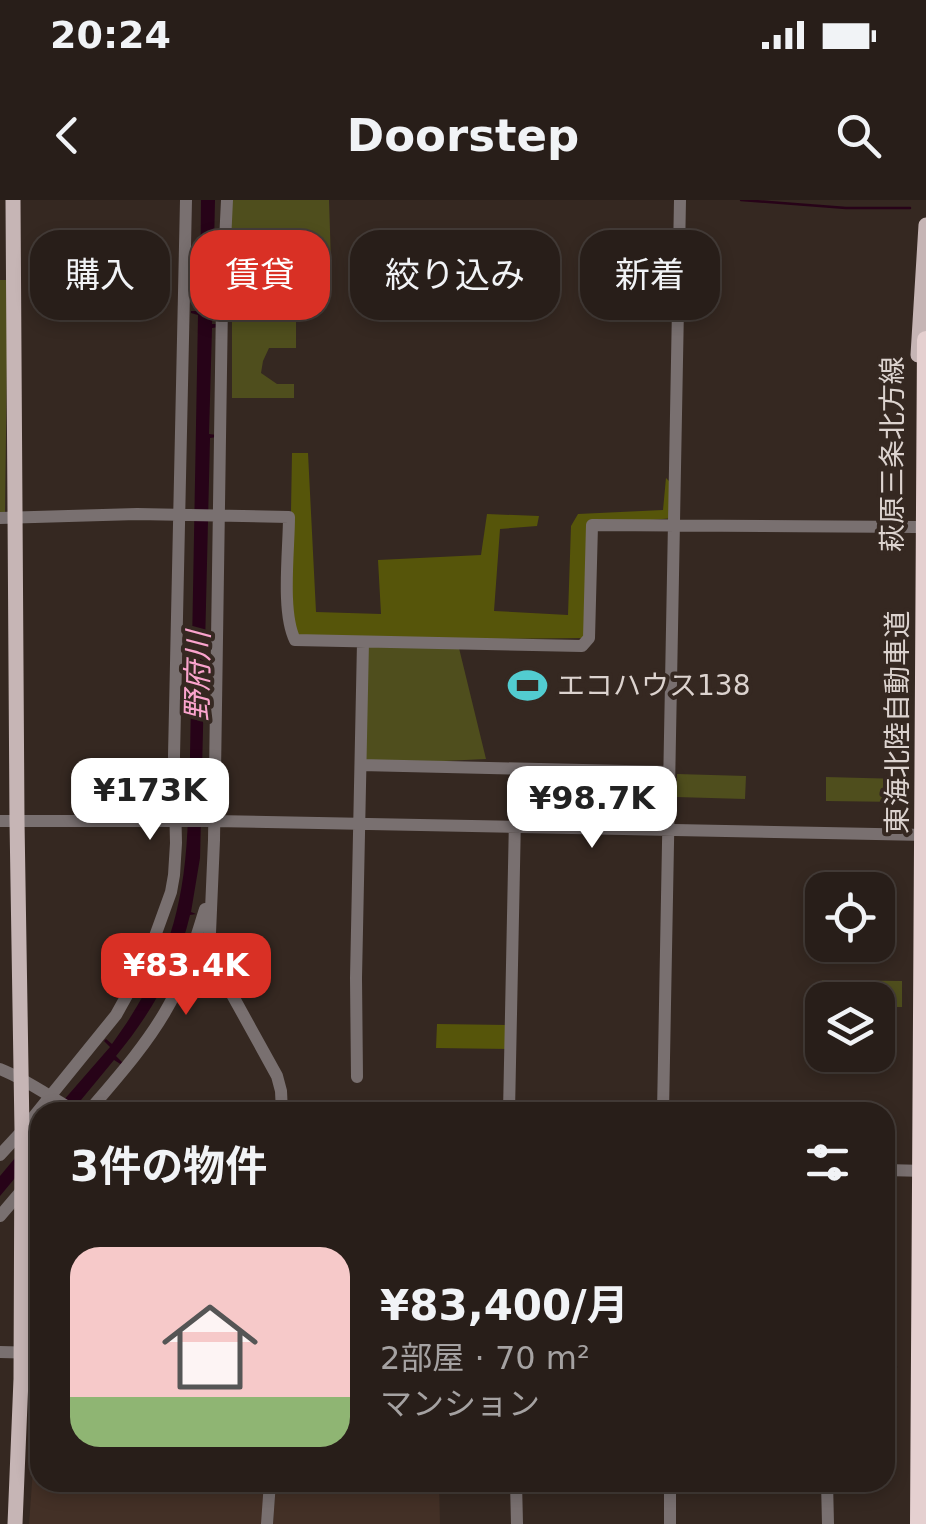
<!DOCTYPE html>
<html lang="ja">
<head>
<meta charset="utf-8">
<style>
  body { margin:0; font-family:"DejaVu Sans","Noto Sans JP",sans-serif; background:#302722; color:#f1f3f6; height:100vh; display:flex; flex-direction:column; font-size:38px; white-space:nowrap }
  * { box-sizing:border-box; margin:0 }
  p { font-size:32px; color:#a5a2a2 }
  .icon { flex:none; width:55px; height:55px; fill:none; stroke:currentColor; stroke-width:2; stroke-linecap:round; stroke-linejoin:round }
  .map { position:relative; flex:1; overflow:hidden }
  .sheet { position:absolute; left:30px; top:902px; width:865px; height:390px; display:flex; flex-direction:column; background:#281e19; border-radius:30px; box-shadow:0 5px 15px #0003,0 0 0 2px #443c38 }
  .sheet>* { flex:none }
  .banner { position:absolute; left:30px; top:30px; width:868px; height:90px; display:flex; gap:20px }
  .fabs { position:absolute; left:805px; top:672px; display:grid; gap:20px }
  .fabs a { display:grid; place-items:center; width:90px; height:90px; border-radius:20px; background:#281e19; box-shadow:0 5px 15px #0003,0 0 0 2px #443c38; font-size:50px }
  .price { position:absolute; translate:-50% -85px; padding:0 22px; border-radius:20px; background:#fff; color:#222; font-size:32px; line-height:65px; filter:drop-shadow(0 2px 5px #0008) }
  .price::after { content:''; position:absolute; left:50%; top:60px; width:30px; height:22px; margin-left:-15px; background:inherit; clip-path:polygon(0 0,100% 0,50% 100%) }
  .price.on { background:#d93025; color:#fff }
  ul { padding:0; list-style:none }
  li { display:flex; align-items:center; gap:30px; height:250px; padding:0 40px }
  li span { display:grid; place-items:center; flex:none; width:280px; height:200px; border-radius:30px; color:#555 }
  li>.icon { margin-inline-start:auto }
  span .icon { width:120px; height:120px; fill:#fffc; stroke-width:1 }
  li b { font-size:42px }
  h2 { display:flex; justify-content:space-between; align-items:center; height:120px; padding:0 40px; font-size:42px }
  .pill { padding:0 35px; border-radius:30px; background:#281e19; box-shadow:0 5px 15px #0003,0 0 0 2px #443c38; font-size:35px; line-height:90px }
  .pill.on { background:#d93025; color:#fff }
  .status { display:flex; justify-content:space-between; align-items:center; height:70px; padding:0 50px; background:#281e19; direction:ltr }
  .status svg { height:28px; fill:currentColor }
  header { display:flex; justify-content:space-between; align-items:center; height:130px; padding:0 40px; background:#281e19; font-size:45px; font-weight:600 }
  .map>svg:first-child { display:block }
  .built { fill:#433026 }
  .green { fill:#4f4e1d }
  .forest { fill:#56550a }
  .water { fill:#270318 }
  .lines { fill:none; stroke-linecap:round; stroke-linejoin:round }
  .stream { stroke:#270318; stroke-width:2.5 }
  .minor { stroke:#797070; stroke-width:12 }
  .major { stroke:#c6b5b5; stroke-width:15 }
  .highway-bridge { stroke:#e5d0d0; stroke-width:18 }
  .labels { text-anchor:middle; stroke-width:8; stroke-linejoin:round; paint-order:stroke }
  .street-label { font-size:28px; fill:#dcd3cf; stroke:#352821 }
  .poi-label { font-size:28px; fill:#dcd3cf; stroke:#352821; text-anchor:start }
  .water-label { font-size:30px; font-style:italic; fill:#faa4cd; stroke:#352821 }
</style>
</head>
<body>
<div class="status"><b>20:24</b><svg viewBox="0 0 49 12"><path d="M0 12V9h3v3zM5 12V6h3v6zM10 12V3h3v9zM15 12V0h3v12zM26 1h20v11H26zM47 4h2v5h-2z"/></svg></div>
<header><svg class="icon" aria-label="back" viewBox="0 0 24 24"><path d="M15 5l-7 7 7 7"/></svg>Doorstep<svg class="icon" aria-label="search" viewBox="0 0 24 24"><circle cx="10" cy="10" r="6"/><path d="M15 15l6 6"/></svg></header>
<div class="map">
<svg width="926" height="1324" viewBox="0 0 926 1324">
  <rect width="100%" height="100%" fill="#352821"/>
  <path class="built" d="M33,1269H40V1282H249L265,1286L263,1324H29Z
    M276,1283H439L440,1324H273Z"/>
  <path class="green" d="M230,0H329L331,62L231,61Z
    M0,80H8L5,313H0Z
    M232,120H296V148H269L263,161L261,173L277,184H294V198H232Z
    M458,444L486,559L361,565L363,446Z
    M677,574L746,576L745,599L676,597Z
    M826,577L902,579L901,602L826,601Z
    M822,780L902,781V807H878V800H822V806Z"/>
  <path class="forest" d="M292,253H308L316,412L381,414L378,360L481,355L487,314L539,316L537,326L500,329L494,411L568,415L571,326L578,314L663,310L666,278L669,281L674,318L592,325L589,438L299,441L289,428Z
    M437,824L508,825L510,849L436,848Z"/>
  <path class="water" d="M201,0H215L213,90H220V93H213L212,124H219V127L212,128L209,234L217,235V237L210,238L201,613L209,614V616L201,617L200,658L191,712L196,714L190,715C178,767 150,815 116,856L123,863L122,865L114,860L81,900L84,903L82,904L79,902L70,912H53L50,907L56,909L110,847L104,841L106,839L112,844C167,768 185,709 188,617L181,616V613L189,612L198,115L191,113V111H200Z
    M40,928V948L0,996V976Z"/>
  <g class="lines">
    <path class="stream" d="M741,0L846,8H910
      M885,1168L896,1167"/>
    <path class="minor" d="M227,0L222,104L214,640L210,733L212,751L229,789L277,876L281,891L282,912
      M0,318L137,314L289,317C289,350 281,412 295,440L582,446L589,438L592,325L917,327
      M361,565L668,572
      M0,621H214L926,635
      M0,869C28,880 51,898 77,912
      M357,877L356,778L363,442
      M88,912C115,880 144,848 165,812C184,780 194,744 205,709
      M509,912L516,569
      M663,912L680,0
      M0,955L22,931L116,815L146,761L171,692L174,675L176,643L174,556L186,0
      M885,970L926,971
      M0,1016L40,969
      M0,1152L40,1153
      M516,1282L517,1324
      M827,1282L828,1324
      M267,1324L270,1282
      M670,1324V1282"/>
    <path class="major" d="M13,0L17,621L22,931L21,1179L15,1324
      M918,155L926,25"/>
    <path class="highway-bridge" d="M919,1324L926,140"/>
  </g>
  <defs>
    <symbol id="stadium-bare" viewBox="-9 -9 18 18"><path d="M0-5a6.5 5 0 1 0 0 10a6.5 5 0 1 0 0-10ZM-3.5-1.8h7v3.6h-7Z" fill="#52ccd0" stroke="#352821" stroke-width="2.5" paint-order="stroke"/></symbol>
  </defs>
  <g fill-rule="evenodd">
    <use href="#stadium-bare" x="500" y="458" width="55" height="55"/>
  </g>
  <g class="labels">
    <g class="street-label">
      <text transform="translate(892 254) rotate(-90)" y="10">萩原三条北方線</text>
      <text transform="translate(897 522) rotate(-90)" y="10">東海北陸自動車道</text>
    </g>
    <g class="poi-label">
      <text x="557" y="495">エコハウス138</text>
    </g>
    <g class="water-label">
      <text transform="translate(198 476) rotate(-89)" y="10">野府川</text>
    </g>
  </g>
</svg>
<div class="fabs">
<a><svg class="icon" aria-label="locate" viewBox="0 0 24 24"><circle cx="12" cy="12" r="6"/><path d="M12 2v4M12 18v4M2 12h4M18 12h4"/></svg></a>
<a><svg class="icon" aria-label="layers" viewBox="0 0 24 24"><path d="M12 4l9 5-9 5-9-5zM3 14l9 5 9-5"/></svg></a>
</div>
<b class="price" style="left:150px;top:643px">¥173K</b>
<b class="price" style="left:592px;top:651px">¥98.7K</b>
<b class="price on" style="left:186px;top:818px">¥83.4K</b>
<div class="banner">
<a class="pill">購入</a>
<a class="pill on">賃貸</a>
<a class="pill">絞り込み</a>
<a class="pill">新着</a>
</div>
<section class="sheet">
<h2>3件の物件<svg class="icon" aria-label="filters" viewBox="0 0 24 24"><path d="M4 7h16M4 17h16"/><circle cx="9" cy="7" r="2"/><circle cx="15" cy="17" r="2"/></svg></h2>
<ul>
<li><span style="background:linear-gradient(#f6c9c9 75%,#8fb573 0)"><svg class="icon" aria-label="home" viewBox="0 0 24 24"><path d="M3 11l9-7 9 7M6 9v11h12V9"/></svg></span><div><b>¥83,400/月</b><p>2部屋 · 70 m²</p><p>マンション</p></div></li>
</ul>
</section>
</div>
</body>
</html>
